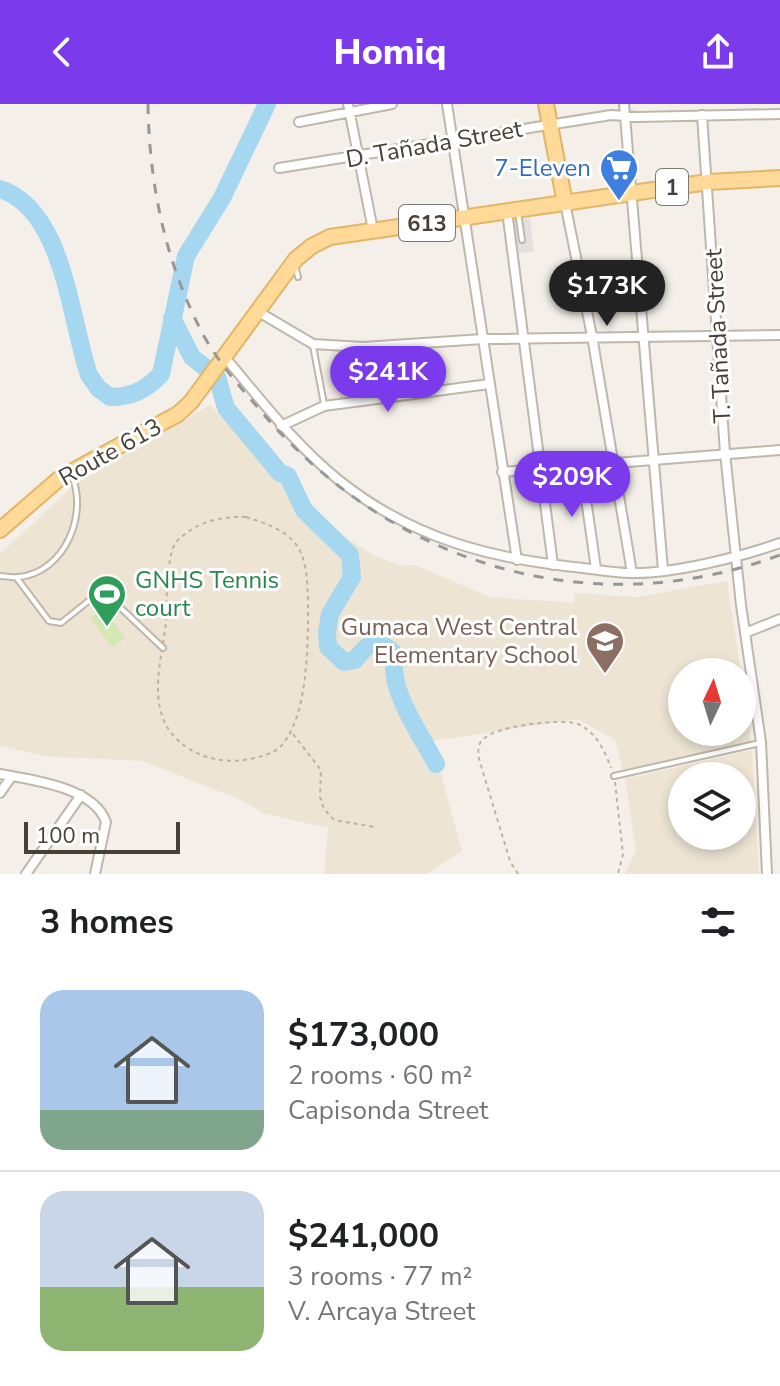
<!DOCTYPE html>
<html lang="en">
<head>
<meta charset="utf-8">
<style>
  body { margin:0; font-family:"Nunito Sans",sans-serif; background:#f6f6f6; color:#202124; height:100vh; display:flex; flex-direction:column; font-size:30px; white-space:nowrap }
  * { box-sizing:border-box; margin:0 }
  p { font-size:26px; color:#757577 }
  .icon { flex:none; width:44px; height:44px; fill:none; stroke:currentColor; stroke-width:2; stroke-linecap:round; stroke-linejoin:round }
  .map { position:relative; height:770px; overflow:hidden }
  .details { display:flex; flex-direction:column; background:#fff; flex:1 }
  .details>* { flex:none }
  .needle { width:52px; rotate:4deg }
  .controls { position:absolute; left:668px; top:554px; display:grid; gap:16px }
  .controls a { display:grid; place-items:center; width:88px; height:88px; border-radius:50%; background:#fff; box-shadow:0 4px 12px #0003; font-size:40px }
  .scale { position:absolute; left:24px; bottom:20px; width:156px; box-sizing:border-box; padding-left:8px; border:4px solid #484037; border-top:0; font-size:22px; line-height:28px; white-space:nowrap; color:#484037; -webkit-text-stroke:6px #fff; paint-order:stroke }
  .price { position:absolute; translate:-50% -68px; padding:0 18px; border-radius:28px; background:#7c3aed; color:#fff; font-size:26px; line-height:52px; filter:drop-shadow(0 2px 4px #0008) }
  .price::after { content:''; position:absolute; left:50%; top:48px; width:24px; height:18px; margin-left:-12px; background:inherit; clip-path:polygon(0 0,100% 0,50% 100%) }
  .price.current { background:#222; color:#fff }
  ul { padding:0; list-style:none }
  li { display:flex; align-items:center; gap:24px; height:200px; padding:0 40px }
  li+li { border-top:2px solid #e0e0e0 }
  li span { display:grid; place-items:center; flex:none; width:224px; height:160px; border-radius:24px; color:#555 }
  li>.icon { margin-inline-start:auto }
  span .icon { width:96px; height:96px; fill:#fffc; stroke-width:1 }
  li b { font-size:34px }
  h2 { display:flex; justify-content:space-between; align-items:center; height:96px; padding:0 40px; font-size:34px }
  header { display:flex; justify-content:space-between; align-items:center; height:104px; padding:0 40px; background:#7c3aed; color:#fff; font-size:36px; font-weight:800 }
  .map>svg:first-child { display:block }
  .education { fill:#ede4d3; fill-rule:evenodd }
  .green { fill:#d3e8b2 }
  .parking { fill:#e3e0dd }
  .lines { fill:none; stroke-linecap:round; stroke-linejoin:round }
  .river { stroke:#a5d7f0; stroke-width:18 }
  .lane-casing { stroke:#c0b7ab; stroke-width:8 }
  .street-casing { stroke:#c0b7ab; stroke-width:12 }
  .primary-casing { stroke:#e3b567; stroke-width:18 }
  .path { stroke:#c1b29c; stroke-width:2; stroke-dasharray:4 4; stroke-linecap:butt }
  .lane { stroke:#fff; stroke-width:4 }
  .street { stroke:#fff; stroke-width:8 }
  .primary { stroke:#fed998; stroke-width:14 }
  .rail { stroke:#979797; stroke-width:3; stroke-dasharray:10 10; stroke-linecap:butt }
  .labels { text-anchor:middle; stroke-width:6; stroke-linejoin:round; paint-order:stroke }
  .shield { fill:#fff; stroke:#7f7973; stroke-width:2 }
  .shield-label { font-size:22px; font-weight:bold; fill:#484037 }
  .street-label { font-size:24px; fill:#484037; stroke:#fff }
  .shop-label { font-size:24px; fill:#366cbe; stroke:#fff; text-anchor:end }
  .leisure-label { font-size:24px; fill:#27864d; stroke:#fff; text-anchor:start }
  .education-label { font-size:24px; fill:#785e54; stroke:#fff; text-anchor:end }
</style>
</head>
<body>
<header><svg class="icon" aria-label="back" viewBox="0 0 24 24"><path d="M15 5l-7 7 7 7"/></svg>Homiq<svg class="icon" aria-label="share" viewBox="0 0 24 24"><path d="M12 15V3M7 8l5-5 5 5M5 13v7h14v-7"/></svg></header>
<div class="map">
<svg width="780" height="770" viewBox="0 0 780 770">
  <rect width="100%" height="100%" fill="#f4f0e9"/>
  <path class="education" d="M210,301L319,416L373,451L402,462L415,461L490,493L574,499L575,489L636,493L727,477L741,568H682V628H742V574L751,638L623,666L615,636L578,615L432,637L462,747L426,770H324L328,724L263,709L241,696L143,657L45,652L0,642V450L75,380Z
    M752,646L759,770H625L636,746L625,675ZM742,672V732H682V672Z"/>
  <path class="green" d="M104,505L125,534L112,543L90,514Z"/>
  <path class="parking" d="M530,114L534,147L517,150L513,116Z"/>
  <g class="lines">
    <path class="river" d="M0,85C64,105 70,216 89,271L98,284L110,293C132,293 146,286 161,270L186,152L222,94L267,0
      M172,214L192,253L217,273L226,304L280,369L288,372L304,406L350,451L352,473L330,510L327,528L328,543L344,558L355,556C369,537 378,533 396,551C385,582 422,632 436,660"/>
    <defs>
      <path id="lane" d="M518,108L522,136
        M295,161L298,173
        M313,242L324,300
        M0,472C6,472 13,474 19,473C65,468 88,411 72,372
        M16,473L49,517L61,519L96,491L106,490L163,544
        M614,672L760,639"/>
      <path id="street" d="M348,0L373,126
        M447,0L517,456
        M624,0L663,466
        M702,11L725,349L741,501L761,638L767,770
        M299,18L392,0
        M279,64L611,11L638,13L780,10
        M565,99L592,232L632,469
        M507,107L553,461
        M257,207L313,240L363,243L483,235L780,231
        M224,252C261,296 295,341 340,377C413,435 492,455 583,464C599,466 615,469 631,469C672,470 741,453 780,439
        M281,322L324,302L489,280
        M581,360L596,465
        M502,368L780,346
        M745,529L780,515
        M0,670C32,676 94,683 106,718L95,770
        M0,689L12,672
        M26,770L81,691"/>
      <path id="primary" d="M546,0L565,99
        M0,426L60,374L178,310L191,298L296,155L312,142L330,133L708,78L780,74"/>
    </defs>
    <use href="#lane" class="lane-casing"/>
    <use href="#street" class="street-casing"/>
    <use href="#primary" class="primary-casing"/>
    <path class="path" d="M246,413C302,430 307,446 308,501C308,540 308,605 285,637C278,648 267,651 254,654C218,664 171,647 161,608C153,580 163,546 166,518C167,496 166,458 175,439C194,419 218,412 246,413Z
      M293,630L321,666L320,693L324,705L334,716L375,723
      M615,678L623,750L618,770
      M518,770L510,757L479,655C478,646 477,639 486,633C499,622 562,614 578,620C596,628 605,647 611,664"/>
    <use href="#lane" class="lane"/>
    <use href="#street" class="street"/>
    <use href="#primary" class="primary"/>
    <path class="rail" d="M148,0C149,81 166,162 205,234C220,260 240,283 260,306C389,460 590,522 780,451"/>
  </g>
  <defs>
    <symbol id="supermarket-pin" viewBox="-11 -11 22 30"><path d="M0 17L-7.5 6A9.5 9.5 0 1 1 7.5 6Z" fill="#3f7fe0" stroke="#fff"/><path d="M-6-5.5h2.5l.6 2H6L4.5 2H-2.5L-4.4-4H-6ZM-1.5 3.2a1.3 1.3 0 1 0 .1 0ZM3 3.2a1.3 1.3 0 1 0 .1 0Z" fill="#fff"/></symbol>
    <symbol id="stadium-pin" viewBox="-11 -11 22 30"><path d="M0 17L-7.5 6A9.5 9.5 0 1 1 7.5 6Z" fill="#2e9e5b" stroke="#fff"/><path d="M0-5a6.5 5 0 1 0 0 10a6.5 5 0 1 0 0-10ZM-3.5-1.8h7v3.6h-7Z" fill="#fff"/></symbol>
    <symbol id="school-pin" viewBox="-11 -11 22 30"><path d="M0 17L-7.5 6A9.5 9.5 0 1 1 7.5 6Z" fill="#8d6e63" stroke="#fff"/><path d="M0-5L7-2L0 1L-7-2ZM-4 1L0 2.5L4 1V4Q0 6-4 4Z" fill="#fff"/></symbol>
  </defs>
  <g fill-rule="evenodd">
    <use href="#supermarket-pin" x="597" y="42" width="44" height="60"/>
    <use href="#stadium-pin" x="85" y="468" width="44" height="60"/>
    <use href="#school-pin" x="583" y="515" width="44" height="60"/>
  </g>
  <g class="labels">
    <g class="shield">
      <rect x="656" y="65" width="32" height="36" rx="6"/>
      <rect x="399" y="101" width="56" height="36" rx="6"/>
    </g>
    <g class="shield-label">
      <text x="672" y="91">1</text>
      <text x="427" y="127">613</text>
    </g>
    <g class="street-label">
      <text transform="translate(434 40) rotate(-10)" y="8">D. Tañada Street</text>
      <text transform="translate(718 232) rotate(-93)" y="8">T. Tañada Street</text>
      <text transform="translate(110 348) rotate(-29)" y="8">Route 613</text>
    </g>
    <g class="shop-label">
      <text x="591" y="72">7-Eleven</text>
    </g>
    <g class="leisure-label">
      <text x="135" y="484">GNHS Tennis<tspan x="135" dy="28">court</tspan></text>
    </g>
    <g class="education-label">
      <text x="577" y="531">Gumaca West Central<tspan x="577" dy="28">Elementary School</tspan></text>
    </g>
  </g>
</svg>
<div class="controls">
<a><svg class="needle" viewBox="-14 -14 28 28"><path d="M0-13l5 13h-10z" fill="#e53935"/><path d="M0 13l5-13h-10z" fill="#757577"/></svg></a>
<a><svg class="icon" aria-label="layers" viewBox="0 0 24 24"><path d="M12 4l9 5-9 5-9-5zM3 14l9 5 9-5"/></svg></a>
</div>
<div class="scale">100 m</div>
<b class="price current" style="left:607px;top:224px">$173K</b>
<b class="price" style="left:388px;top:310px">$241K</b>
<b class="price" style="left:572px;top:415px">$209K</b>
</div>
<section class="details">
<h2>3 homes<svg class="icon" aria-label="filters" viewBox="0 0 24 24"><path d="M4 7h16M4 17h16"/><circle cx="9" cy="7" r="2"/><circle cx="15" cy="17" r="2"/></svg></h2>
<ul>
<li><span style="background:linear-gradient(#a9c7e8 75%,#7fa58c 0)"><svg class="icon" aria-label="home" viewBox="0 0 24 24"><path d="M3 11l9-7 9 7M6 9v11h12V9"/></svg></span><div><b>$173,000</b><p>2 rooms · 60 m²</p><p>Capisonda Street</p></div></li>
<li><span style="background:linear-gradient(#c9d6e8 60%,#8fb573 0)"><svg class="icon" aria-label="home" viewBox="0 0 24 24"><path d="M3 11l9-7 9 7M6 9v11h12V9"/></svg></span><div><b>$241,000</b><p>3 rooms · 77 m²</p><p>V. Arcaya Street</p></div></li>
</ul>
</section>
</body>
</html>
